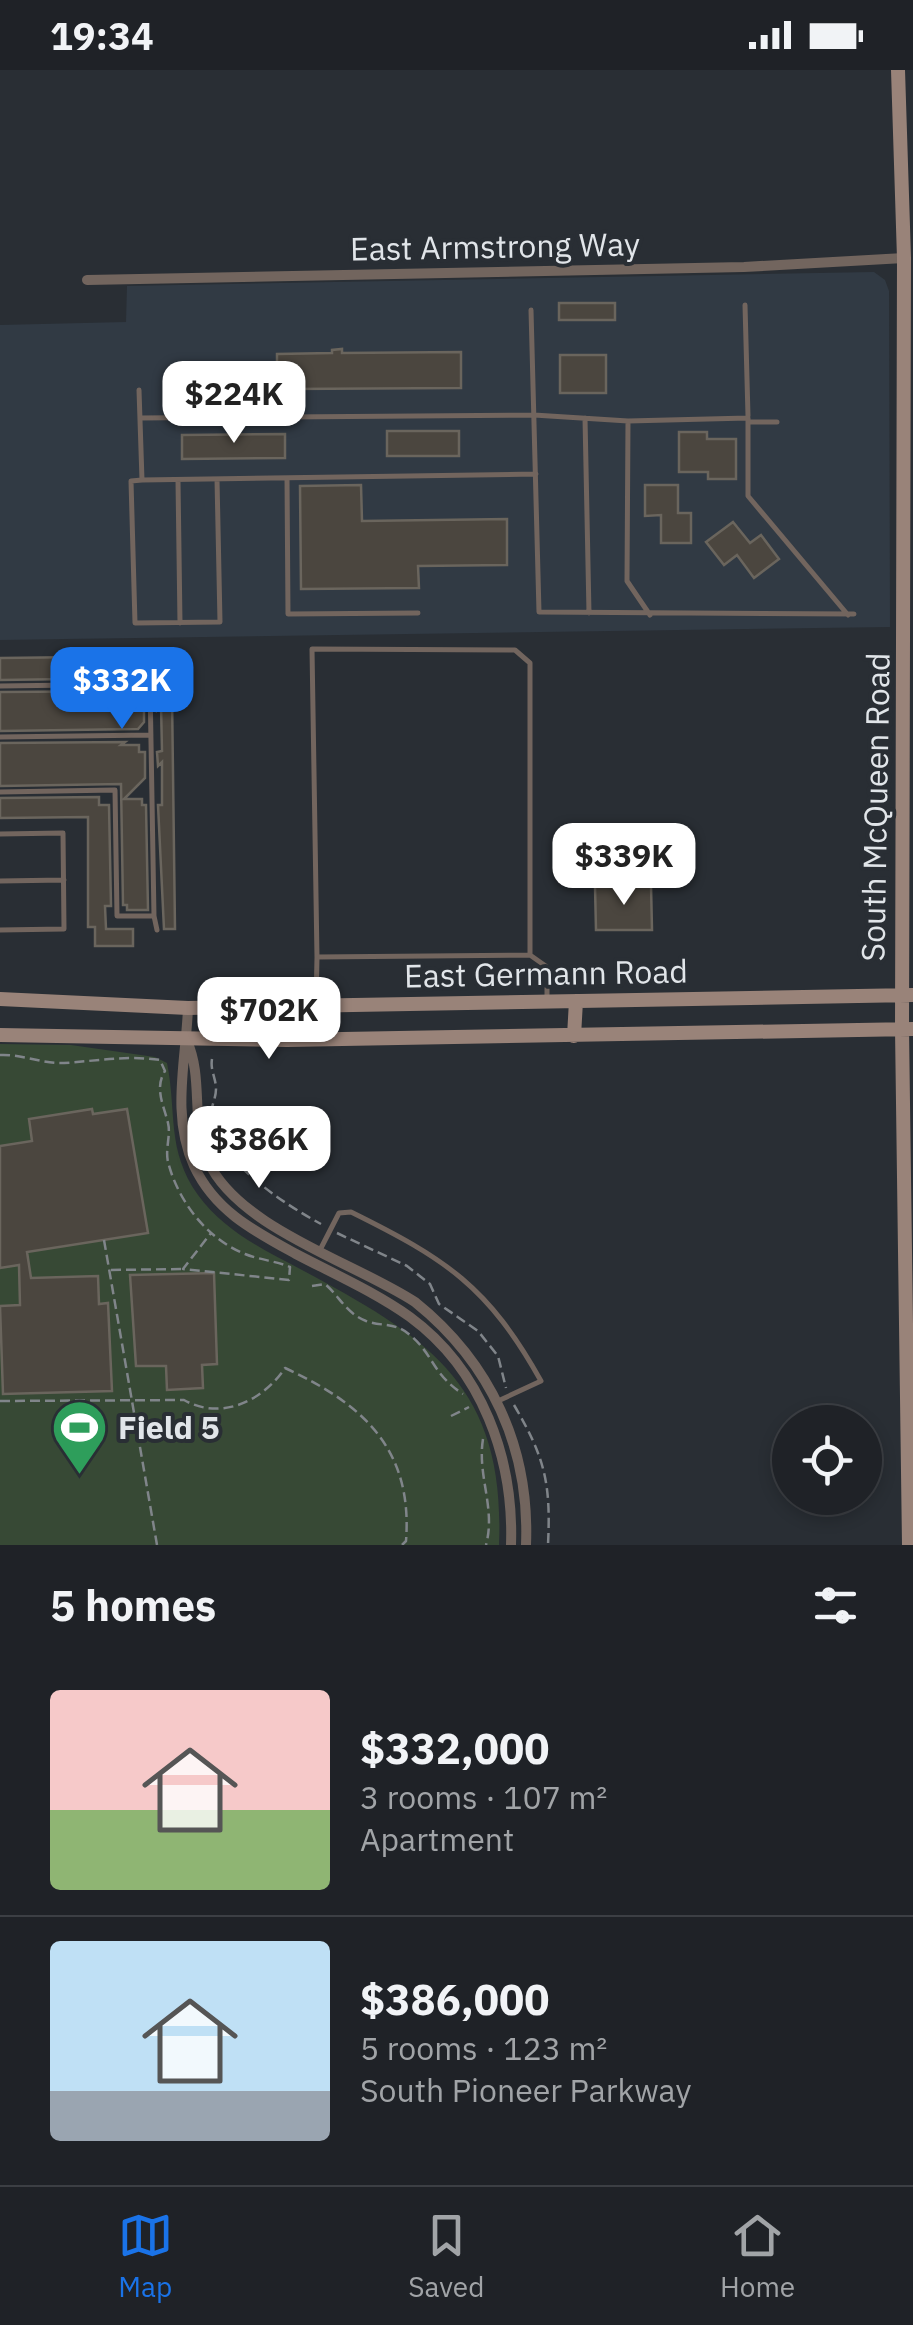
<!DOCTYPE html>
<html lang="en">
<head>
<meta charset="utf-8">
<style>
  body { margin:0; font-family:"IBM Plex Sans",sans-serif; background:#2c2f33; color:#f1f3f6; height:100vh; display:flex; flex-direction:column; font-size:38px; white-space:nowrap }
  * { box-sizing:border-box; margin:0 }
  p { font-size:32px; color:#a1a4a7 }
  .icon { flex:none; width:55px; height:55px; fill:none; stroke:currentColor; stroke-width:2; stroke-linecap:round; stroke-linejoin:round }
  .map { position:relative; height:1475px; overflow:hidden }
  .details { display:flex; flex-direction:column; background:#1f2227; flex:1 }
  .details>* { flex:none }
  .buttons { position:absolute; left:772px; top:1335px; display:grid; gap:20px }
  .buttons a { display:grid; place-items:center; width:110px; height:110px; border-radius:50%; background:#1f2227; box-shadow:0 5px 15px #0003,0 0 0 2px #3c3f44; font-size:50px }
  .price { position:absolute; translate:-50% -85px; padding:0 22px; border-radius:20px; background:#fff; color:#222; font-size:32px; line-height:65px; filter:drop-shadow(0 2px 5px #0008) }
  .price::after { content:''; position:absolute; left:50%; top:60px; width:30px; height:22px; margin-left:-15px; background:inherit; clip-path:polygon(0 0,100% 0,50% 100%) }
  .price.current { background:#1a73e8; color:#fff }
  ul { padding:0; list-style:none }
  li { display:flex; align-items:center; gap:30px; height:250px; padding:0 50px }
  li+li { border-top:2px solid #3c3f44 }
  li span { display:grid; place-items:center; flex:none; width:280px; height:200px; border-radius:10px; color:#555 }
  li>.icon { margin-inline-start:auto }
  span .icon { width:120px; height:120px; fill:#fffc; stroke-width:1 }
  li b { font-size:42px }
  h2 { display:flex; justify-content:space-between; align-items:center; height:120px; padding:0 50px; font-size:42px }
  .status { display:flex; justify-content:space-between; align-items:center; height:70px; padding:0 50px; background:#1f2227; direction:ltr }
  .status svg { height:28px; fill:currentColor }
  .tabs { display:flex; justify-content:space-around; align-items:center; height:140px; border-top:2px solid #3c3f44; background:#1f2227; font-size:28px; color:#a1a4a7 }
  .tabs a { display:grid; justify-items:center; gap:5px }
  .tabs .current { color:#1a73e8 }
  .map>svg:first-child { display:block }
  .built { fill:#313a44 }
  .green { fill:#374935 }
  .building { fill:#4b463f; stroke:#6a655d; stroke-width:2.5 }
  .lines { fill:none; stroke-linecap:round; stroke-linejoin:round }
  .path { stroke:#80858a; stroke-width:2.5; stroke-dasharray:10 5; stroke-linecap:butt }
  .lane { stroke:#72655e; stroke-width:5 }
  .street { stroke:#72655e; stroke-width:10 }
  .secondary { stroke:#998379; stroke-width:14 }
  .labels { text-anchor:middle; stroke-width:8; stroke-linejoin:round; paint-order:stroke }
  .street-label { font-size:32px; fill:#e1e5e9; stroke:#292e34 }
  .poi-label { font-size:32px; font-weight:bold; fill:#e1e5e9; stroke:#292e34; text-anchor:start }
</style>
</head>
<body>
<div class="status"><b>19:34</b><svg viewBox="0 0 49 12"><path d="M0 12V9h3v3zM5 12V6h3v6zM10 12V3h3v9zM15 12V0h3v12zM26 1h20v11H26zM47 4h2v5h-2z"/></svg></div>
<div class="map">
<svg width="913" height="1475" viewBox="0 0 913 1475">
  <rect width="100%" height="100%" fill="#292e34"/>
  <path class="built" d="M874,202L885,210L889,221L890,557L0,570V255L126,252L127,216Z"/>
  <path class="green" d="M0,974L71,975L155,987L167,993C177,1042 166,1080 198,1125C224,1161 264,1180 302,1200C429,1268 506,1316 499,1475H0Z"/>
  <path class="building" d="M559,233H615V250H559Z
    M342,279V283L461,282V318L287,319L286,305L277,306V284L332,283V280Z
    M560,285H606V323H560Z
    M387,361H459V386H387Z
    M679,362H707V369H736V409H708V402H679Z
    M285,364V388L182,389V365Z
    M361,415L362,451L507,449V495L418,496L419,518L301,519L300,416Z
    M645,415H678V443H691V473H661V445L645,446Z
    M733,452L750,473L761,465L779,489L754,508L737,485L724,495L706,472Z
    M171,586L172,621H175L172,625L175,859H164L158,735H162V692L158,696L157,682L162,681L161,635L157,640L156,621H161V601H139L140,608L0,610V588Z
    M144,621V652L138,659L0,661V622Z
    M125,672L121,675H139V682H145V708L124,729H142V735H146L148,840H127V835H123L121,714L0,716V673Z
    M99,727V735H109L111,836H105L106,859H133V876H95V857H88V747L0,748V728Z
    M651,815L652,860H596L595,816Z
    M92,1039L93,1044L127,1039L148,1163L27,1182L31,1208L98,1206L99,1234L108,1233L112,1321L3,1324L0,1236L20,1235L19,1195L0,1198V1076L32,1071L29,1049Z
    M214,1203L217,1294L202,1295L203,1318L167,1320L166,1296H136L130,1205Z"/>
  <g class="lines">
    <path class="path" d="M0,985C22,984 43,994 64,993C97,991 126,985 160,990L165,1001C154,1018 164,1036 168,1053C171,1065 165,1079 168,1092C178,1131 207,1169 245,1184C260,1190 276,1191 290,1197L289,1210L183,1199L211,1163
      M212,989C210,1000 216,1008 216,1019C216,1032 206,1044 212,1057C231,1098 282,1133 321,1154
      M337,1163L407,1196L430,1214L439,1234L478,1261L498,1286L506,1318
      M104,1170L157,1475
      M111,1200L183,1199
      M312,1216L325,1214C340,1227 346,1243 366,1251C384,1257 395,1252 410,1265C434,1285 432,1304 463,1324
      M0,1331L184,1330C221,1351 263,1331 285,1298C363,1334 413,1379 406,1471L402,1475
      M514,1335C545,1388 551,1413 548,1475
      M451,1346L469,1337
      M483,1369C477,1406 496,1438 486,1475"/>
    <path class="lane" d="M745,235L748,346
      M531,240L539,542L854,544
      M139,320L142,410L536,404
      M140,348L534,345L628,351L748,348V426L848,545
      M585,348L589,543
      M628,351L627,511L650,545
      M748,352H777
      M287,408L288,544L418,543
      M142,410L131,411L135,553L220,552L217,409
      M178,411L180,553
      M0,616L150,614L154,846H117L115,720L0,722
      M0,667L151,665
      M0,764L63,763L64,859L0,860
      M0,811L64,810
      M154,846L157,860
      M317,887L312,579L515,580L530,593V885
      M316,935L317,887L530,885L547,897V928
      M320,1180L339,1143L351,1142C446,1189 488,1216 541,1311L498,1331"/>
    <path class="street" d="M87,210L744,197L904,188
      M188,938C186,991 171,1045 194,1096C215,1141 254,1161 296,1184C334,1204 375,1222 410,1247C482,1300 514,1388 511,1475
      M187,971C204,1009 190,1052 208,1091C238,1158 356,1193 415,1232C491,1293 530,1378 526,1475"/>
    <path class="secondary" d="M898,0L904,188L902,959L909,1475
      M0,929L188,938L913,925
      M0,965L287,970L913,959
      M574,966L576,931"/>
  </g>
  <defs>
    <symbol id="stadium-pin" viewBox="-11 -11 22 30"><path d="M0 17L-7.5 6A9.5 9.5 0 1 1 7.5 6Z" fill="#2e9e5b" stroke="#292e34"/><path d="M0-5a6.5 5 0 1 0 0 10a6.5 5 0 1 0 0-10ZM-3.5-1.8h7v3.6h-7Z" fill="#fff"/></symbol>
  </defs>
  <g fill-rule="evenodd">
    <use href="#stadium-pin" x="48" y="1326" width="63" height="86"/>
  </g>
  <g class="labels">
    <g class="street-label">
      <text transform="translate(495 177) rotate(-1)" y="11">East Armstrong Way</text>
      <text transform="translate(876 737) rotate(-89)" y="11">South McQueen Road</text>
      <text transform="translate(546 904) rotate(-1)" y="11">East Germann Road</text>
    </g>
    <g class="poi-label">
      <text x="118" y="1369">Field 5</text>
    </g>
  </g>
</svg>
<div class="buttons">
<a><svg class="icon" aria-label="locate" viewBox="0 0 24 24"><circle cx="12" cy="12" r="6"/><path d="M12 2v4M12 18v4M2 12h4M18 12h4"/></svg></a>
</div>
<b class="price" style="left:234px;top:376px">$224K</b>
<b class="price current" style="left:122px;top:662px">$332K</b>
<b class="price" style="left:624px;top:838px">$339K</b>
<b class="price" style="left:269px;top:992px">$702K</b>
<b class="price" style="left:259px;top:1121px">$386K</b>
</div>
<section class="details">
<h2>5 homes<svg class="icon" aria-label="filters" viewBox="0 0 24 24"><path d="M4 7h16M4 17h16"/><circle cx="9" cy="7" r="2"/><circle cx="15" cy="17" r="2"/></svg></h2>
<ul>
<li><span style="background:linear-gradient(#f6c9c9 60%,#8fb573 0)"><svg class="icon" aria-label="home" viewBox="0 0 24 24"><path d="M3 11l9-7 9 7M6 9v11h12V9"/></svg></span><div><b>$332,000</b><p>3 rooms · 107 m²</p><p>Apartment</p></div></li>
<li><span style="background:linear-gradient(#bfe0f5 75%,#9aa5b1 0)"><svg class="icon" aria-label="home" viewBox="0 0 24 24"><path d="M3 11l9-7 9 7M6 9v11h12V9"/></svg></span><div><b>$386,000</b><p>5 rooms · 123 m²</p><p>South Pioneer Parkway</p></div></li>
</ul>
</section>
<nav class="tabs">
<a class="current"><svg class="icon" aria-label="map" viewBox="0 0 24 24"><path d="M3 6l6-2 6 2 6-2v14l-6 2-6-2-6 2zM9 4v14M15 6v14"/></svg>Map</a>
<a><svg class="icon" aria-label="saved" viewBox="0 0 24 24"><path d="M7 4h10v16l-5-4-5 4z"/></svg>Saved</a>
<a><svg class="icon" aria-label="home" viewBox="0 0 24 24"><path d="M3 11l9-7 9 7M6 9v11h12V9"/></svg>Home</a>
</nav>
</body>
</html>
